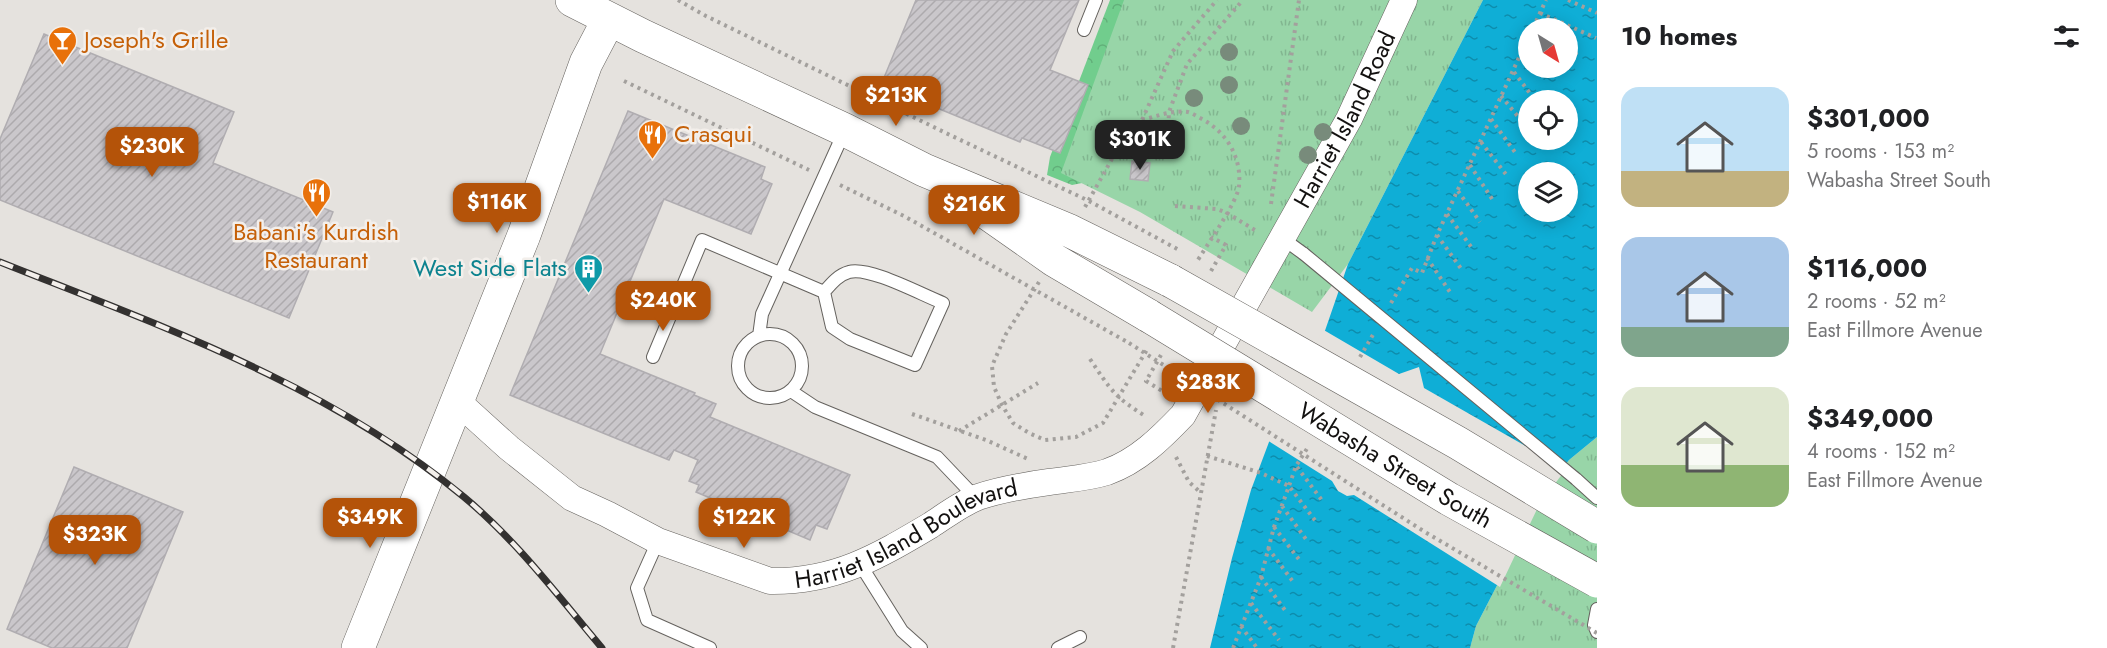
<!DOCTYPE html>
<html lang="en">
<head>
<meta charset="utf-8">
<style>
  body { margin:0; font-family:Jost,sans-serif; background:#f6f6f6; color:#202124; height:100vh; display:flex; flex-direction:column; font-size:22px; white-space:nowrap }
  * { box-sizing:border-box; margin:0 }
  p { font-size:20px; color:#757577 }
  .icon { flex:none; width:33px; height:33px; fill:none; stroke:currentColor; stroke-width:2; stroke-linecap:round; stroke-linejoin:round }
  .map { position:relative; flex:1; overflow:hidden }
  .details { display:flex; flex-direction:column; background:#fff; width:510px }
  .details>* { flex:none }
  .needle { width:39px; rotate:143deg }
  .controls { position:absolute; left:1518px; top:18px; display:grid; gap:12px }
  .controls a { display:grid; place-items:center; width:60px; height:60px; border-radius:50%; background:#fff; box-shadow:0 3px 15px #0003; font-size:30px }
  .price { position:absolute; translate:-50% -51px; padding:0 14px; border-radius:12px; background:#b45309; color:#fff; font-size:20px; line-height:39px; filter:drop-shadow(0 2px 3px #0008) }
  .price::after { content:''; position:absolute; left:50%; top:36px; width:18px; height:14px; margin-left:-9px; background:inherit; clip-path:polygon(0 0,100% 0,50% 100%) }
  .price.selected { background:#222; color:#fff }
  ul { padding:0; list-style:none }
  li { display:flex; align-items:center; gap:18px; height:150px; padding:0 24px }
  li span { display:grid; place-items:center; flex:none; width:168px; height:120px; border-radius:18px; color:#555 }
  li>.icon { margin-inline-start:auto }
  span .icon { width:72px; height:72px; fill:#fffc; stroke-width:1 }
  li b { font-size:26px }
  h2 { display:flex; justify-content:space-between; align-items:center; height:72px; padding:0 24px; font-size:26px }
  main { display:flex; flex:1; min-height:0 }
  .map>svg:first-child { display:block }
  .forest { fill:url(#forest-crowns) }
  .park { fill:url(#park-tufts) }
  .water { fill:url(#water-ripples); fill-rule:evenodd }
  .pier { fill:#e5e2de }
  .building { fill:url(#building-hatch); stroke:#b0adb1; stroke-width:1.5 }
  .lines { fill:none; stroke-linecap:round; stroke-linejoin:round }
  .lane-casing { stroke:#65625e; stroke-width:14 }
  .street-casing { stroke:#65625e; stroke-width:27 }
  .secondary-casing { stroke:#65625e; stroke-width:34 }
  .path { stroke:#a3a09d; stroke-width:4; stroke-dasharray:3 4.5; stroke-linecap:butt }
  .lane { stroke:#fff; stroke-width:12 }
  .street { stroke:#fff; stroke-width:26 }
  .secondary { stroke:#fff; stroke-width:33 }
  .rail-casing { stroke:#333130; stroke-width:7 }
  .rail { stroke:#f3efeb; stroke-width:4.5; stroke-dasharray:14; stroke-linecap:butt }
  .lane-bridge-casing { stroke:#65625e; stroke-width:14; stroke-linecap:butt }
  .secondary-bridge-casing { stroke:#65625e; stroke-width:34; stroke-linecap:butt }
  .path-bridge { stroke:#a3a09d; stroke-width:4; stroke-dasharray:3 4.5; stroke-linecap:butt }
  .lane-bridge { stroke:#fff; stroke-width:12 }
  .secondary-bridge { stroke:#fff; stroke-width:33 }
  .tree { fill:#788b7b }
  .labels { text-anchor:middle; stroke-width:5; stroke-linejoin:round; paint-order:stroke }
  .food-label { font-size:24px; fill:#c56008; stroke:#f3efeb; text-anchor:start }
  .street-label { font-size:24px; fill:#131110; stroke:#f3efeb }
  .culture-label { font-size:24px; fill:#0d838f; stroke:#f3efeb; text-anchor:end }
</style>
</head>
<body>
<main>
<div class="map">
<svg width="1597" height="648" viewBox="0 0 1597 648">
  <defs>
    <pattern id="forest-crowns" width="20" height="18" patternUnits="userSpaceOnUse" patternTransform="scale(1.5)"><rect width="20" height="18" fill="#71cd8d"/><path d="M2 6a3 3 0 1 1 6 0M12 15a3 3 0 1 1 6 0" fill="none" stroke="#61af79"/></pattern>
    <pattern id="park-tufts" width="24" height="20" patternUnits="userSpaceOnUse" patternTransform="scale(1.5)"><rect width="24" height="20" fill="#98d5a8"/><path d="M3 7l-1-3M5 7V3M7 7l1-3M15 17l-1-3M17 17v-4M19 17l1-3" fill="none" stroke="#82b690"/></pattern>
    <pattern id="water-ripples" width="26" height="14" patternUnits="userSpaceOnUse" patternTransform="scale(1.5)"><rect width="26" height="14" fill="#0faed6"/><path d="M2 4q2-2 4 0t4 0M15 11q2-2 4 0t4 0" fill="none" stroke="#0d8cac"/></pattern>
    <pattern id="building-hatch" width="6" height="6" patternUnits="userSpaceOnUse" patternTransform="scale(1.5)"><rect width="6" height="6" fill="#cac7cb"/><path d="M-1 1l2-2M0 6l6-6M5 7l2-2" fill="none" stroke="#adaaad"/></pattern>
  </defs>
  <rect width="100%" height="100%" fill="#e5e2de"/>
  <path class="forest" d="M1110,0H1213L1092,181L1072,185L1047,175L1050,157Z"/>
  <path class="park" d="M1124,0H1483L1348,264L1312,312L1140,212L1061,173Z
    M1597,437V648H1470L1476,626L1507,566L1536,503L1569,460Z"/>
  <path class="water" d="M1483,0H1597V437L1569,460L1536,503L1507,566L1476,626L1470,648H1210L1232,558L1251,490L1275,426L1319,348L1348,264ZM1528,28H1568V68H1528ZM1528,100H1568V140H1528ZM1528,172H1568V212H1528Z"/>
  <path class="pier" d="M1322,329L1399,374L1419,367L1424,388L1566,469L1539,505L1500,587L1354,495L1347,496L1338,491L1332,481L1267,440L1272,425L1316,346Z"/>
  <path class="building" d="M916,0H1079L1050,70L1088,85L1060,153L1022,138L1020,142L881,85Z
    M44,34L234,112L213,163L333,212L289,318L0,200V139Z
    M628,111L765,167L761,179L772,184L751,234L664,199L600,354L695,393L694,395L716,404L710,417L850,475L827,529L816,525L810,540L696,492L699,485L689,481L698,460L674,450L669,460L510,395Z
    M1132,161L1150,163L1148,181L1130,179Z
    M74,467L183,512L127,648H52L7,629Z"/>
  <g class="lines">
    <defs>
      <path id="lane" d="M1084,30L1096,0
        M1282,238L1304,254
        M738 366a32 32 0 1 1 64 0a32 32 0 1 1-64 0Z
        M759,336L762,314L845,130
        M653,357L702,240L824,292C831,284 838,275 849,272C869,266 922,295 943,303L915,365L850,339L832,327L824,292
        M791,391L815,407L937,457L976,498
        M1576,479L1597,498
        M658,541L637,588L647,620L710,648
        M860,564L902,631L921,648
        M1597,609L1594,625L1597,632
        M1058,648L1080,637"/>
      <g id="street">
        <path id="s1" d="M457,401L509,448L572,498L607,514L658,541L770,581C835,582 877,557 931,525C945,516 962,503 978,497C999,490 1027,485 1049,482C1069,479 1088,478 1107,472C1138,461 1161,438 1183,415L1349,119L1404,0"/>
      </g>
      <path id="secondary" d="M572,0L643,36L845,130L924,170L1070,231L1171,281
        M980,208L1054,260L1149,316
        M358,648L524,235L586,63L609,19"/>
    </defs>
    <use href="#lane" class="lane-casing"/>
    <use href="#street" class="street-casing"/>
    <use href="#secondary" class="secondary-casing"/>
    <path class="path" d="M678,0L706,16L950,135L1089,201L1179,250
      M1568,0L1597,13
      M1540,13L1596,38
      M1533,28L1546,0
      M1568,50L1578,55
      M1537,68L1545,79
      M1514,72L1535,100
      M624,81L809,170
      M1501,96L1525,125
      M1491,119L1517,155
      M1142,120C1157,116 1172,110 1188,112C1192,113 1196,116 1200,118C1226,131 1242,157 1239,186C1238,201 1205,248 1196,263
      M1481,142L1508,177
      M1167,148L1169,112L1187,64L1243,0
      M1470,165L1494,202
      M840,185L904,216L1129,343
      M1458,191L1480,222
      M1271,204L1299,0
      M1175,206L1217,209L1227,213L1258,232
      M1085,207L1122,141L1142,120L1173,51L1217,0
      M1447,214L1472,248
      M1437,235L1462,270
      M1427,258L1450,292
      M1211,271L1226,245L1211,237
      M1039,282L1006,334L992,366L994,387L1002,405L1013,423L1029,433L1045,440L1076,437L1103,423L1148,348
      M1391,303L1412,268L1422,273L1437,235L1528,38
      M1161,355L1146,381L1167,394
      M1360,357L1374,333
      M1090,359C1110,389 1115,398 1147,417
      M912,414L986,440L1028,459
      M959,431L1038,383
      M1207,456L1261,473L1289,486L1317,523
      M1176,457L1189,482L1201,493
      M1297,467L1324,503
      M1282,506L1308,542
      M1274,527L1301,562
      M1268,548L1294,583
      M1261,577L1287,613
      M1251,603L1279,640
      M1241,626L1257,648
      M1173,648L1216,410
      M1233,648L1261,577L1274,527L1289,486L1296,466L1308,447"/>
    <use href="#lane" class="lane"/>
    <use href="#street" class="street"/>
    <use href="#secondary" class="secondary"/>
    <defs>
      <path id="rail" d="M0,262C161,326 329,385 464,497C517,541 558,596 602,648"/>
    </defs>
    <use href="#rail" class="rail-casing"/>
    <use href="#rail" class="rail"/>
    <defs>
      <path id="lane-bridge" d="M1304,254L1576,479"/>
      <g id="secondary-bridge">
        <path d="M1171,281L1458,443L1597,527"/>
        <path id="s2" d="M1149,316L1449,499L1597,581"/>
      </g>
    </defs>
    <use href="#lane-bridge" class="lane-bridge-casing"/>
    <use href="#secondary-bridge" class="secondary-bridge-casing"/>
    <path class="path-bridge" d="M1129,343L1425,532L1597,633"/>
    <use href="#lane-bridge" class="lane-bridge"/>
    <use href="#secondary-bridge" class="secondary-bridge"/>
  </g>
  <g class="tree">
    <circle cx="1229" cy="52" r="9"/>
    <circle cx="1229" cy="85" r="9"/>
    <circle cx="1194" cy="98" r="9"/>
    <circle cx="1241" cy="126" r="9"/>
    <circle cx="1323" cy="132" r="9"/>
    <circle cx="1308" cy="155" r="9"/>
  </g>
  <defs>
    <symbol id="bar-pin" viewBox="-11 -11 22 30"><path d="M0 17L-7.5 6A9.5 9.5 0 1 1 7.5 6Z" fill="#e8710a" stroke="#f3efeb"/><path d="M-6-5H6L.8 .8V4.5H3.5V6h-7V4.5H-.8V.8Z" fill="#fff"/></symbol>
    <symbol id="restaurant-pin" viewBox="-11 -11 22 30"><path d="M0 17L-7.5 6A9.5 9.5 0 1 1 7.5 6Z" fill="#e8710a" stroke="#f3efeb"/><path d="M-5-6h1v4h1v-4h1v4h1v-4h1v5L-1.5 .5V6h-2V.5L-5-1ZM5-6V6H3V1.5H1.5Q1.5-4 5-6Z" fill="#fff"/></symbol>
    <symbol id="building-pin" viewBox="-11 -11 22 30"><path d="M0 17L-7.5 6A9.5 9.5 0 1 1 7.5 6Z" fill="#0f9aa8" stroke="#f3efeb"/><path d="M-4-6H4V6H1V3H-1V6H-4ZM-2.5-4.3h1.7v1.8h-1.7ZM.8-4.3h1.7v1.8H.8ZM-2.5-1h1.7V.8h-1.7ZM.8-1h1.7V.8H.8Z" fill="#fff"/></symbol>
  </defs>
  <g fill-rule="evenodd">
    <use href="#bar-pin" x="46" y="24" width="33" height="45"/>
    <use href="#restaurant-pin" x="636" y="118" width="33" height="45"/>
    <use href="#restaurant-pin" x="300" y="176" width="33" height="45"/>
    <use href="#building-pin" x="572" y="252" width="33" height="45"/>
  </g>
  <g class="labels">
    <g class="food-label">
      <text x="84" y="48">Joseph's Grille</text>
      <text x="674" y="142">Crasqui</text>
      <text x="316" y="240" text-anchor="middle">Babani's Kurdish<tspan x="316" dy="28">Restaurant</tspan></text>
    </g>
    <g class="street-label">
      <text dy="8" stroke="none"><textPath href="#s1" startOffset="1158">Harriet Island Road</textPath></text>
      <text dy="8" stroke="none"><textPath href="#s2" startOffset="288">Wabasha Street South</textPath></text>
      <text dy="8" stroke="none"><textPath href="#s1" startOffset="512">Harriet Island Boulevard</textPath></text>
    </g>
    <g class="culture-label">
      <text x="567" y="276">West Side Flats</text>
    </g>
  </g>
</svg>
<div class="controls">
<a><svg class="needle" viewBox="-14 -14 28 28"><path d="M0-13l5 13h-10z" fill="#e53935"/><path d="M0 13l5-13h-10z" fill="#757577"/></svg></a>
<a><svg class="icon" aria-label="locate" viewBox="0 0 24 24"><circle cx="12" cy="12" r="6"/><path d="M12 2v4M12 18v4M2 12h4M18 12h4"/></svg></a>
<a><svg class="icon" aria-label="layers" viewBox="0 0 24 24"><path d="M12 4l9 5-9 5-9-5zM3 14l9 5 9-5"/></svg></a>
</div>
<b class="price" style="left:896px;top:127px">$213K</b>
<b class="price selected" style="left:1140px;top:171px">$301K</b>
<b class="price" style="left:152px;top:178px">$230K</b>
<b class="price" style="left:497px;top:234px">$116K</b>
<b class="price" style="left:974px;top:236px">$216K</b>
<b class="price" style="left:663px;top:332px">$240K</b>
<b class="price" style="left:1208px;top:414px">$283K</b>
<b class="price" style="left:370px;top:549px">$349K</b>
<b class="price" style="left:744px;top:549px">$122K</b>
<b class="price" style="left:95px;top:566px">$323K</b>
</div>
<section class="details">
<h2>10 homes<svg class="icon" aria-label="filters" viewBox="0 0 24 24"><path d="M4 7h16M4 17h16"/><circle cx="9" cy="7" r="2"/><circle cx="15" cy="17" r="2"/></svg></h2>
<ul>
<li><span style="background:linear-gradient(#bfe0f5 70%,#c2b280 0)"><svg class="icon" aria-label="home" viewBox="0 0 24 24"><path d="M3 11l9-7 9 7M6 9v11h12V9"/></svg></span><div><b>$301,000</b><p>5 rooms · 153 m²</p><p>Wabasha Street South</p></div></li>
<li><span style="background:linear-gradient(#a9c7e8 75%,#7fa58c 0)"><svg class="icon" aria-label="home" viewBox="0 0 24 24"><path d="M3 11l9-7 9 7M6 9v11h12V9"/></svg></span><div><b>$116,000</b><p>2 rooms · 52 m²</p><p>East Fillmore Avenue</p></div></li>
<li><span style="background:linear-gradient(#dfe7d0 65%,#8fb573 0)"><svg class="icon" aria-label="home" viewBox="0 0 24 24"><path d="M3 11l9-7 9 7M6 9v11h12V9"/></svg></span><div><b>$349,000</b><p>4 rooms · 152 m²</p><p>East Fillmore Avenue</p></div></li>
</ul>
</section>
</main>
</body>
</html>
